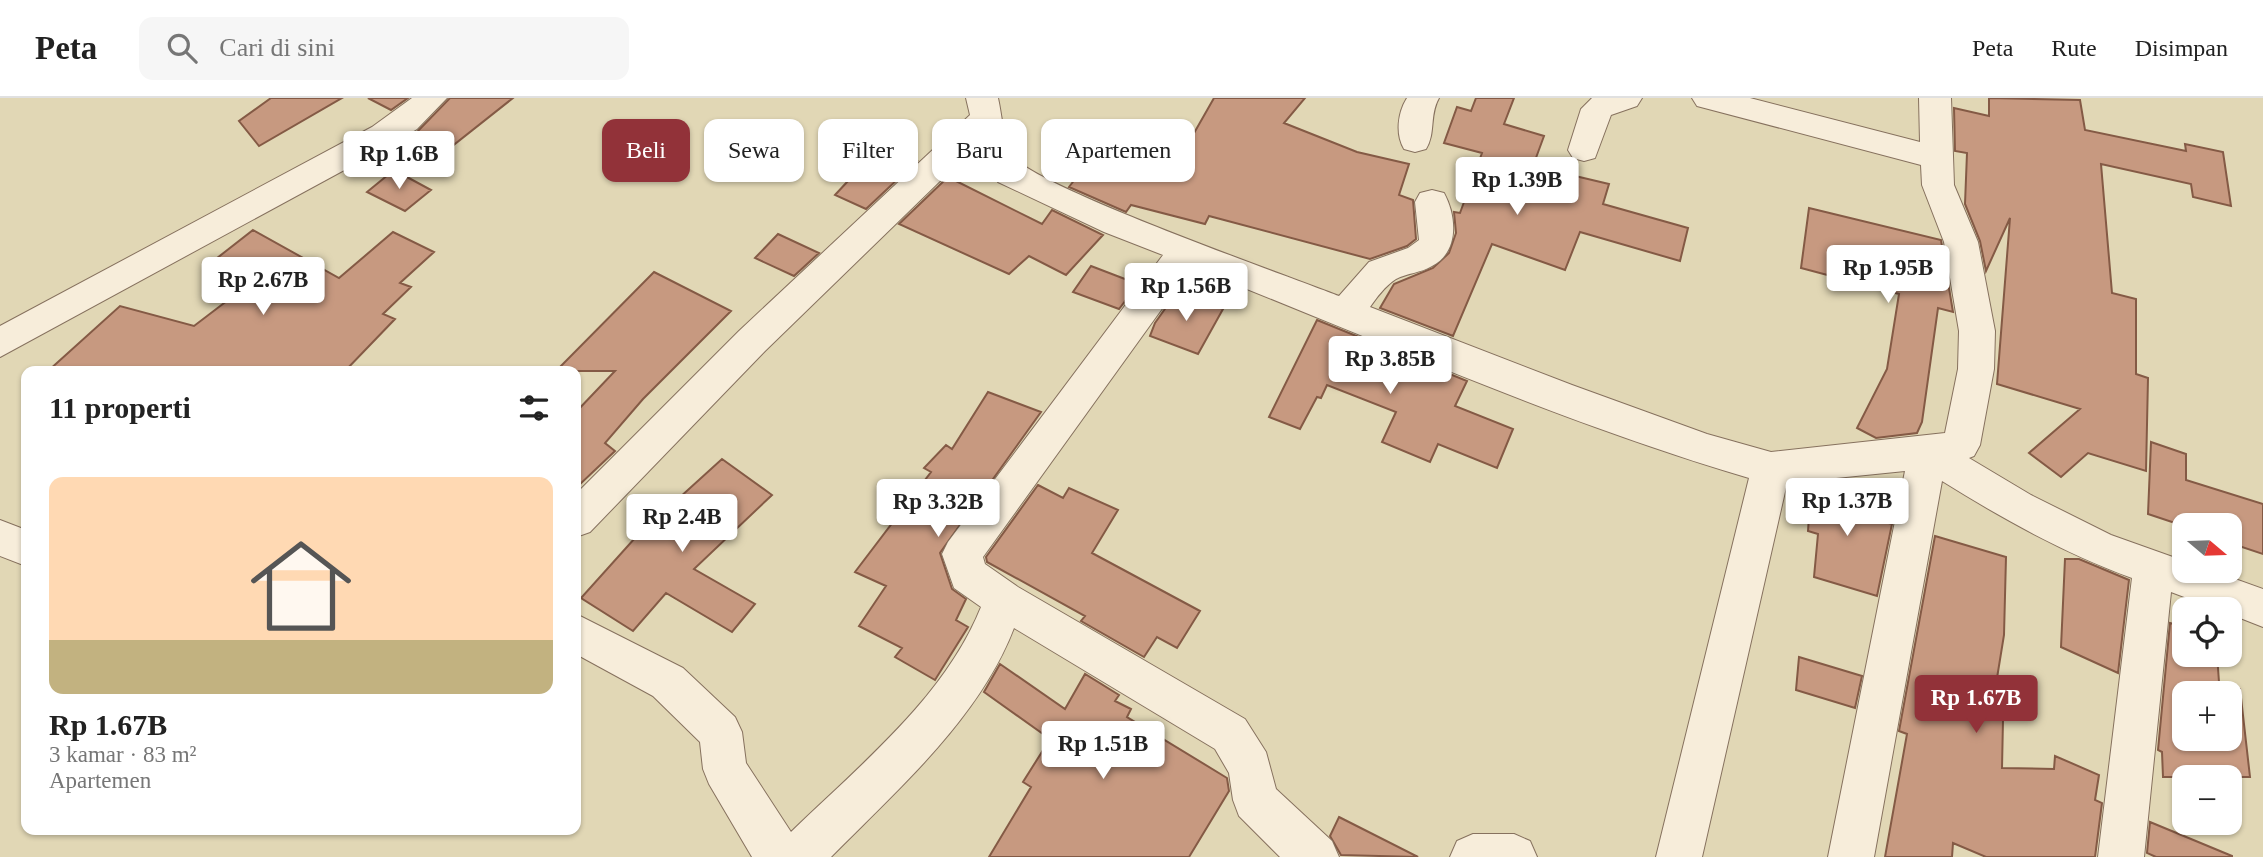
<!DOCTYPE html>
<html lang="id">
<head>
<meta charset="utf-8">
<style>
  body { margin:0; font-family:Georgia,serif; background:#f6f6f6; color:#222; height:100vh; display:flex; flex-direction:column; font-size:26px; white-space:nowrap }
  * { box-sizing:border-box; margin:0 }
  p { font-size:23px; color:#767676 }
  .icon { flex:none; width:38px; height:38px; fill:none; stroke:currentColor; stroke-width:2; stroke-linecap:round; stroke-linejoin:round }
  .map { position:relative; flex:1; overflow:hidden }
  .sheet { position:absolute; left:21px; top:268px; width:560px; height:469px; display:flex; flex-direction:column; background:#fff; border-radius:14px; box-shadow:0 2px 5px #0004 }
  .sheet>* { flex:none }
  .guide { position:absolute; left:602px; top:21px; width:665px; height:63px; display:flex; gap:14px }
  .needle { width:46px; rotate:109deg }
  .buttons { position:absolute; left:2172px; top:415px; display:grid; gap:14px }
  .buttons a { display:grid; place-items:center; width:70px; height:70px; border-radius:14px; background:#fff; box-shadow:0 2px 5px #0004; font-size:35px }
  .price { position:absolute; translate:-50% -60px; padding:0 16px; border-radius:7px; background:#fff; color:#222; font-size:23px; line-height:46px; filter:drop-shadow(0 2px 4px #0008) }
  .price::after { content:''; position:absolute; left:50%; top:42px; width:21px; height:16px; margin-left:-10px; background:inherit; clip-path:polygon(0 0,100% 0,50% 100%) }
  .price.current { background:#923239; color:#fff }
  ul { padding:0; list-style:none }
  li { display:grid; align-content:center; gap:14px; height:371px; padding:0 28px }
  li+li { border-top:2px solid #e0e0e0 }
  li span { display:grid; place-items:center; height:217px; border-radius:14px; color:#555 }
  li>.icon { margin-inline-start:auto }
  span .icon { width:126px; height:126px; fill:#fffc; stroke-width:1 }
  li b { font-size:30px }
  h2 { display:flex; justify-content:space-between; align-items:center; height:84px; padding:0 28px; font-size:30px }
  .pill { padding:0 24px; border-radius:14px; background:#fff; box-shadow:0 2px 5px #0004; font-size:24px; line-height:63px }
  .pill.current { background:#923239; color:#fff }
  header { display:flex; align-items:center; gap:42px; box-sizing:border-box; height:98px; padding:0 35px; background:#fff; border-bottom:2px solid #e0e0e0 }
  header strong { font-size:33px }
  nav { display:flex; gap:38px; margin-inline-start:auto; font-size:24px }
  .search { width:490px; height:63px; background:#f6f6f6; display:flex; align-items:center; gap:18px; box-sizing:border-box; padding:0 24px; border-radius:14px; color:#767676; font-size:26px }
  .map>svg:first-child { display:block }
  .farmland { fill:#e1d7b5; fill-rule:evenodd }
  .building { fill:#c79980; stroke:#845a45; stroke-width:2; fill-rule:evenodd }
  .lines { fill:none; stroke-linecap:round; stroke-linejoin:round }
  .minor-casing { stroke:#86715e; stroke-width:2 }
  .minor { fill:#f7edda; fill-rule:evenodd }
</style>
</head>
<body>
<header>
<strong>Peta</strong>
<div class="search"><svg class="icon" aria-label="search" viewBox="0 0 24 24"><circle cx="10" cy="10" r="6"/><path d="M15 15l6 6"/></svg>Cari di sini</div>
<nav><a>Peta</a><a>Rute</a><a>Disimpan</a></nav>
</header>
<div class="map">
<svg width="2263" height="759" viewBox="0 0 2263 759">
  <rect width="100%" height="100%" fill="#ecdfc8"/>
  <path class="farmland" d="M0,0H2263V759H0ZM26,273H576V732H26ZM2184,427H2230V472H2184ZM2184,511H2230V556H2184ZM2184,595H2230V640H2184ZM2184,679H2230V724H2184Z"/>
  <path class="building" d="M271,0H342L259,48L239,23Z
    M368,0H408L391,12Z
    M450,0H513L422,72L386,52L418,33Z
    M1214,0H1305L1284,25L1357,54L1409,66L1399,97L1413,102L1416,141L1407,148L1370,161L1209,118L1205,126L1131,107L1126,114L1069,89L1102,46L1173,72Z
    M1476,0H1514L1504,26L1544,38L1533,68L1609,86L1603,106L1688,130L1680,163L1580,134L1565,172L1492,146L1453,238L1380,210L1394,186L1433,170L1449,155L1456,135L1454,114L1460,115L1482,55L1444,45L1457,9L1471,13Z
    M1989,0L2080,2L2085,32L2186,53L2185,46L2223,54L2231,108L2193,99L2191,86L2101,66L2112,195L2136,201V276L2148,280L2146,373L2088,355L2061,379L2029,355L2080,311L1997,286L2010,120L1986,173L1980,143L1965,106L1967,55L1955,53L1954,10L1989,18Z
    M855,33L917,63L866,111L835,97L861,69L832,56Z
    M394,72L431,92L405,113L367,94Z
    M948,79L1042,126L1052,112L1103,137L1066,177L1029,158L1009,176L899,126Z
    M1809,110L1941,142L1953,214L1938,210L1922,324L1917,335L1876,340L1857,330L1887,271L1899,196L1801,170Z
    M253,132L339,180L393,134L434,154L400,185L411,189L383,216L395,221L345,273H48L120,208L194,228L249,186L212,164Z
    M778,136L819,155L794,178L755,160Z
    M1091,168L1138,186L1119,211L1073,194Z
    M654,174L731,213L643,301L605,345L615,353L576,390V314L615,273H556Z
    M1177,194L1223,211L1198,256L1150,238L1155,225Z
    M1317,222L1467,283L1455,308L1513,331L1497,370L1438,346L1430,364L1382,344L1396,314L1327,287L1321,300L1317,299L1300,331L1269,319Z
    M988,294L1041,314L940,455L952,491L966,501L956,522L968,529L935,582L895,559L902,550L859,528L886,488L855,474L931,374L924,370L946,347L952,351Z
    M2151,344L2186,356V382L2263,406V456L2230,445V427L2184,428L2148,416Z
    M722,361L772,397L694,471L755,506L732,534L666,495L633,533L581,500L635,440Z
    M1840,382L1862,389L1860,417L1892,426L1877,498L1814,479L1818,436L1808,433L1810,403L1814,404L1816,385Z
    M1038,387L1063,400L1069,390L1118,412L1092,455L1200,513L1177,550L1157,539L1144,559L1081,523L1085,518L987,464L986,459Z
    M1935,438L2006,459L2004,537L1991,617L2003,622L2002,670L2054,671L2055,658L2099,677L2095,702L2102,705L2095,759H1986L1953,745L1952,759H1885L1907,636L1899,633Z
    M2065,461H2079L2129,482L2118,575L2061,549Z
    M2170,525L2184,529V556H2217L2219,584L2240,591L2250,679H2163L2162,654L2158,652ZM2184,595H2230V640H2184Z
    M1799,559L1862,578L1855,610L1796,592Z
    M1000,566L1065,611L1085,576L1119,597L1115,603L1131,611L1127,619L1227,680L1229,693L1189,759H989L1031,689L1023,684L1050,641L984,594Z
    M1339,719L1418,759L1341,757L1330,738Z
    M2150,724L2232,758V759H2156L2147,755Z"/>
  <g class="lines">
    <defs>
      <path id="minor" d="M412,0H447L417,31L394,45L0,259V228L372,29Z
        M966,0H998C1002,17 1003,42 1012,57C1029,87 1291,179 1339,198L1369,164L1408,150L1419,142L1415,104L1420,95L1432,92L1444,95C1457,119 1459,154 1432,168C1421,175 1407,175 1396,181C1385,188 1377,199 1370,209L1572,287L1707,336L1771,354L1945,335L1958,271L1959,233L1944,144L1922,87L1921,67L1697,8L1692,0H1750L1920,44L1919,0H1951L1954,87L1978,144L1995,233L1994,271L1980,347L1974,358L1969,360L2031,397L2111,437L2184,463V472H2210L2263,491V529L2230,516V511H2216L2171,494L2144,759H2098L2132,480C2064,455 2003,421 1942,383L1874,759H1828L1905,373L1787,385L1702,759H1656L1749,380C1562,325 1374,241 1192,169L983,459L985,466L1018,489L1245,621L1266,654L1276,691L1332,743L1339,759H1280L1239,718L1233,702L1229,675L1215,651L1014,530C979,621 898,691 831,759H752L709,686L703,671L700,644L653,598L576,556V516L683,570L735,619L742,634L746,665L791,734C859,668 945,599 981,509L954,490L942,456L948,444L1163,157L1104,134L998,84L980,60L977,47L765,253L590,434L576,439V396L739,233L970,17Z
        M1407,0H1439C1429,17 1436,35 1426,51L1415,54L1404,51C1395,36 1398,14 1407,0Z
        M1592,0H1642L1637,8L1611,17L1595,60L1584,63L1573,60L1568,52L1581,11Z
        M0,422L26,432V468L0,458Z
        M1473,736H1514L1530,743L1537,759H1450L1457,743Z"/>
    </defs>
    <use href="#minor" class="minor-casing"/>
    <use href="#minor" class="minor"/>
  </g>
</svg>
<div class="buttons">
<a><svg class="needle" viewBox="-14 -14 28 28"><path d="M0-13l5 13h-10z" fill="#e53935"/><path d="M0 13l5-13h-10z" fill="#767676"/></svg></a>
<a><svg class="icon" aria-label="locate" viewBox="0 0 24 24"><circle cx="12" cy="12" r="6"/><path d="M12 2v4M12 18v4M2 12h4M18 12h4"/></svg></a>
<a>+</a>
<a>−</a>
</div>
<b class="price" style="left:399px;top:93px">Rp 1.6B</b>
<b class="price" style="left:1517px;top:119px">Rp 1.39B</b>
<b class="price" style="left:1888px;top:207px">Rp 1.95B</b>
<b class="price" style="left:263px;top:219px">Rp 2.67B</b>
<b class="price" style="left:1186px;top:225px">Rp 1.56B</b>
<b class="price" style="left:1390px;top:298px">Rp 3.85B</b>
<b class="price" style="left:1847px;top:440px">Rp 1.37B</b>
<b class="price" style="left:938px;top:441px">Rp 3.32B</b>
<b class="price" style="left:682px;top:456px">Rp 2.4B</b>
<b class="price current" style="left:1976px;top:637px">Rp 1.67B</b>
<b class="price" style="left:1103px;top:683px">Rp 1.51B</b>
<div class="guide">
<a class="pill current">Beli</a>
<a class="pill">Sewa</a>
<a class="pill">Filter</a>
<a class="pill">Baru</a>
<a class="pill">Apartemen</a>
</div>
<section class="sheet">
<h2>11 properti<svg class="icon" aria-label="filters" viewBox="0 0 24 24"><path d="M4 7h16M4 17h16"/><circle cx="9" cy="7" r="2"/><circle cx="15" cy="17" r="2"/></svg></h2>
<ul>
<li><span style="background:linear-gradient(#ffd9b3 75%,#c2b280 0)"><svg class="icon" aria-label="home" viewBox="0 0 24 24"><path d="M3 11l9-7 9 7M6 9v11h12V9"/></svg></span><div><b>Rp 1.67B</b><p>3 kamar · 83 m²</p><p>Apartemen</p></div></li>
</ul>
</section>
</div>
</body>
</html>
